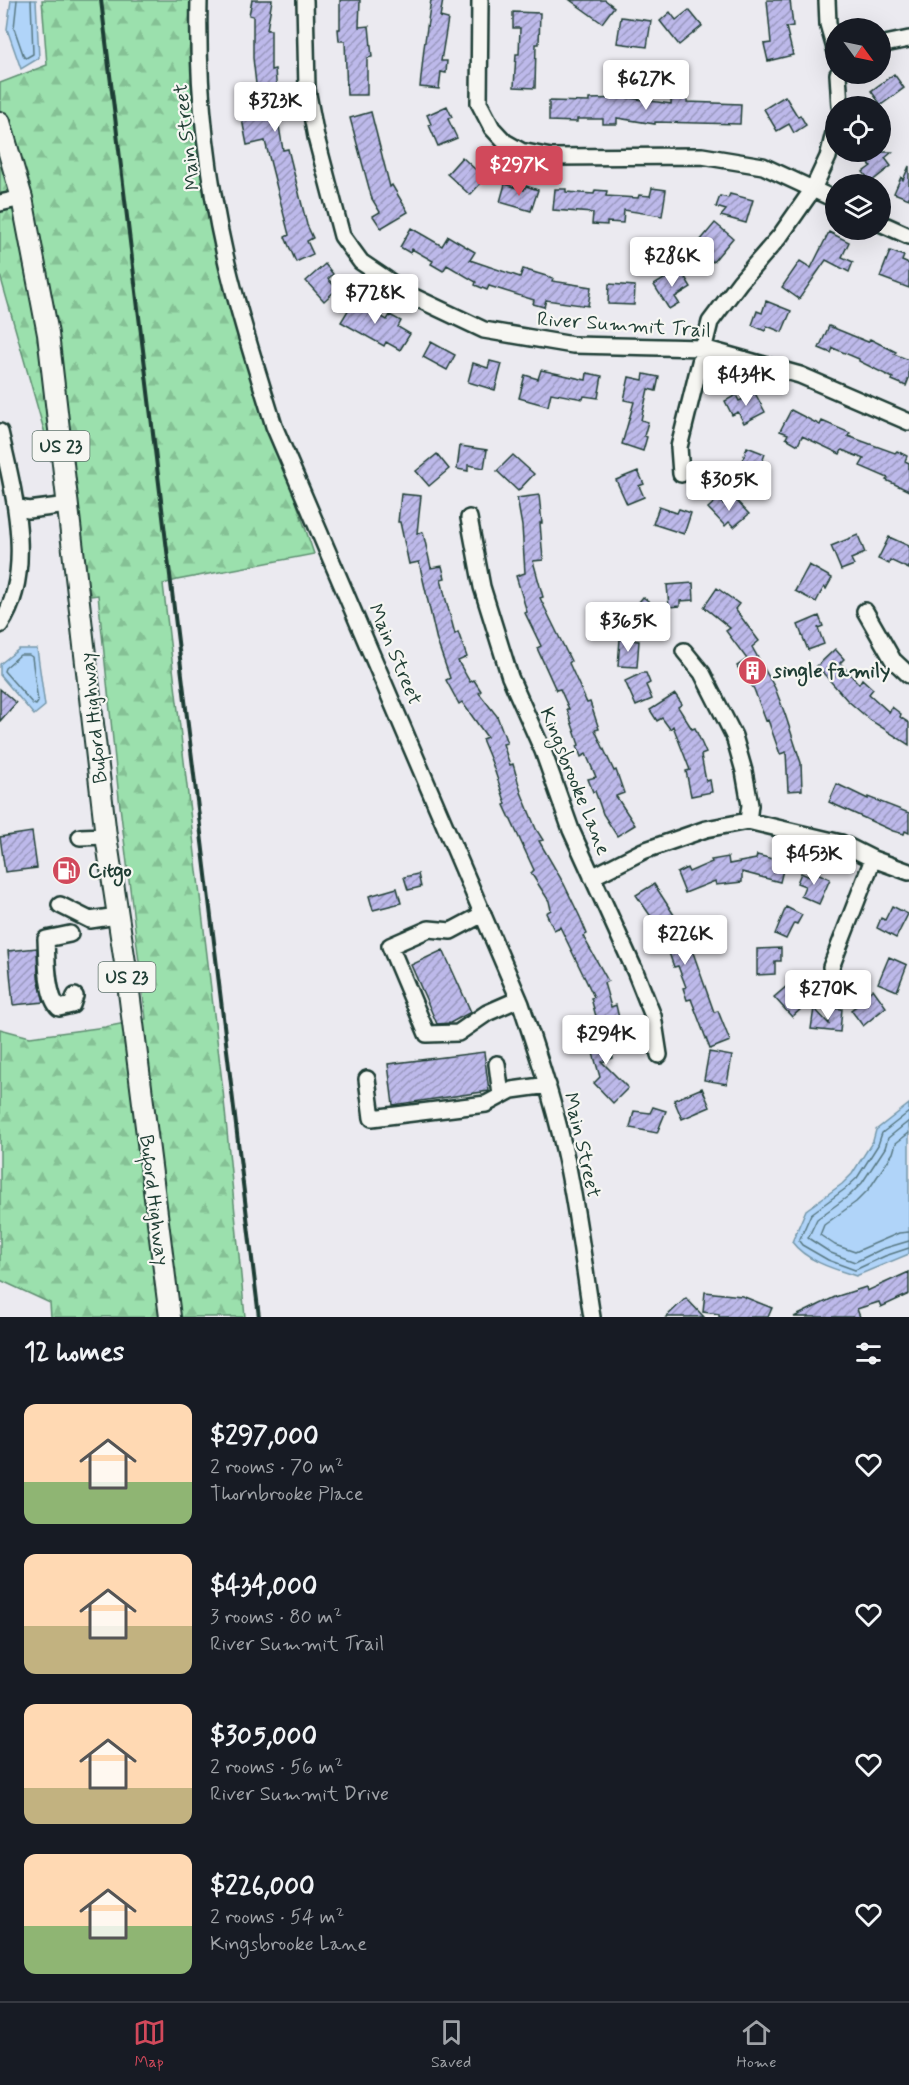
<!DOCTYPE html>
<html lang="en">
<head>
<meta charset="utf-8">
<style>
  body { margin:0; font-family:Mynerve,sans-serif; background:#242831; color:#f1f3f6; height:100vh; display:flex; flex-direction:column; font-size:22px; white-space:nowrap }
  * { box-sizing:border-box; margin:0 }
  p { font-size:20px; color:#9ea1a6 }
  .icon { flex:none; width:33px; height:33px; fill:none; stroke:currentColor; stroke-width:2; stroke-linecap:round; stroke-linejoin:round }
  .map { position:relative; height:1317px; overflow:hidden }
  .panel { display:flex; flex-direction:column; background:#171b24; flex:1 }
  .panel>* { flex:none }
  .needle { width:39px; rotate:123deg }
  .buttons { position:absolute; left:825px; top:18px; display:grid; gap:12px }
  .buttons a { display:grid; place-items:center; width:66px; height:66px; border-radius:50%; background:#171b24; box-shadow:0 6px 24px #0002; font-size:30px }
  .price { position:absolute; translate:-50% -51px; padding:0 14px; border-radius:6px; background:#fff; color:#222; font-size:20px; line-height:39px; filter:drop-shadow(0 2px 3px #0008) }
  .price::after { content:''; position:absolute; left:50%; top:36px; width:18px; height:14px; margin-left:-9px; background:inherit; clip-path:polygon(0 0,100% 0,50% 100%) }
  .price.selected { background:#d1495b; color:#fff }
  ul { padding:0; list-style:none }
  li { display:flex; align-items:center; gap:18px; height:150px; padding:0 24px }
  li span { display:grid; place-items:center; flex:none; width:168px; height:120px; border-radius:12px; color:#555 }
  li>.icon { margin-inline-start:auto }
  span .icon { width:72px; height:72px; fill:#fffc; stroke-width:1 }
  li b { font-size:26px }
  h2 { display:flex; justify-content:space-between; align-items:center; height:72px; padding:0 24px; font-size:26px }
  .tabs { display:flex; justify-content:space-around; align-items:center; height:84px; border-top:2px solid #363941; background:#171b24; font-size:16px; color:#9ea1a6 }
  .tabs a { display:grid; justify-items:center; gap:3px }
  .tabs .selected { color:#d1495b }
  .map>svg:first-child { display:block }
  .forest { fill:url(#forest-firs); stroke:#5d8e70; stroke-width:1.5 }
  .water { fill:#b0d4f9; stroke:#7698aa; stroke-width:1.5 }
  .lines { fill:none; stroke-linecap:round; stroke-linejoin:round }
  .shore { stroke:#597983; stroke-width:1.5 }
  .building { fill:url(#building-hatch); stroke:#1f3d34; stroke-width:1.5 }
  .minor-casing { stroke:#1f3d34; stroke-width:20 }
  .major-casing { stroke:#1f3d34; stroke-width:24 }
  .minor { stroke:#f6f6f2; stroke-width:15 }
  .major { stroke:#f6f6f2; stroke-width:20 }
  .rail { stroke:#1f3d34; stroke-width:4 }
  .labels { text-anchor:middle; stroke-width:4.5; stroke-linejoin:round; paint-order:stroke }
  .shield { fill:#f6f6f2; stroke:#60746d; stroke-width:1.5 }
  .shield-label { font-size:18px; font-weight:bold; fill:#1f3d34 }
  .street-label { font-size:20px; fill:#1f3d34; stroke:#f6f6f2 }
  .poi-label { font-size:20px; font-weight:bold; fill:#1f3d34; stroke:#f6f6f2; text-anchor:start }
</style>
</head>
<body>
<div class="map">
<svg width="909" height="1317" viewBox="0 0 909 1317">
  <defs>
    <pattern id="forest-firs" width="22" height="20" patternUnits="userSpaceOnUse" patternTransform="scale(1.5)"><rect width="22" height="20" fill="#9be0ad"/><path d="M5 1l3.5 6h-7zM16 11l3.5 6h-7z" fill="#85c195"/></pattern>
    <pattern id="building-hatch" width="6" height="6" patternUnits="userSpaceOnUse" patternTransform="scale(1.5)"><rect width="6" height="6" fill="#bdb9ea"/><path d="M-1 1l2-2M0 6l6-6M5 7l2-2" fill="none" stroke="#9998be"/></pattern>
  </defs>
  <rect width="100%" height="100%" fill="#ebeaf0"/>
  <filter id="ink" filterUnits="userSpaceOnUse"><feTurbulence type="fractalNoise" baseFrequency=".0167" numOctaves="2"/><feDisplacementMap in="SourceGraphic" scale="12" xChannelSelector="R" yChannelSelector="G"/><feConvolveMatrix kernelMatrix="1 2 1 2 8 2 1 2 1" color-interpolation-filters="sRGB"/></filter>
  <g filter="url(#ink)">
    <path class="forest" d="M42,0H195L198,121L266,413L314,554L177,580L163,584L223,1090L245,1317H51L50,1303L0,1280V1029L30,1037L105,1027L146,1019L119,798L98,595L91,596L0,275V83L47,65Z"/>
    <path class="water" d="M11,0H36L39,58L21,69L7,29Z
      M19,649H37L45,706L34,715L0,675V664Z
      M909,1104V1254L856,1276C834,1269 806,1261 792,1242L806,1210L842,1184L852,1174L873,1141L876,1130Z"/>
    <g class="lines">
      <path class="shore" d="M17,0L14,28L24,57L26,58L33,54L31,0
        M20,655H29L32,657L38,702L36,705L33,704L4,671L5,668Z
        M909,1112L882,1133L878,1145L857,1178L845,1189L811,1214L799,1241L802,1245L828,1260L855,1270L885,1256L909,1248
        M909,1121L888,1138L885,1148L862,1183L850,1195L817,1219L808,1238L831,1253L855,1262L882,1249L909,1241
        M909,1133L896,1143L893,1153L869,1189L856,1202L824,1225L820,1235L835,1245L855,1252L899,1233L909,1232"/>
    </g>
    <path class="building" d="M252,0H272L267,30H271V70L275,69L278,107L281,106L283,119L278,120L283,150L288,149L307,225L313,238L307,241L313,254L296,262L285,237L289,235L265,141L247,145L241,114L259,110L253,58V16L249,15Z
      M340,0H360L359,27L369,26L372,57L367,58V95H347L345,41H339L338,29H340Z
      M431,0H443L440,17L448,19L441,61H447L446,73L441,72L439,89L420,87L424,48Z
      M570,0H605L614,7L602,23Z
      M767,0H790L793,26L786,27L793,55L768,61L764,44L771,43Z
      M689,10L702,26L679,45L660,21L670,12L676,20Z
      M513,12L540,13L539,44H536L535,88L514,87L516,54H519L520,28H513Z
      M621,17L651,21L647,47L617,43Z
      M894,74L904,88L881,105L871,91Z
      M671,95L687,96V102L741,104L740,124L655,122V124L617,118V124H603V119H577V122L549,121V101L589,102V99L630,98L671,104Z
      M785,96L798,117L800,115L806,125L794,133L789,124L777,131L764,109Z
      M447,106L452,117L448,119L457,138L438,146L429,125L431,124L427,115Z
      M371,112L390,187L392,185L408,212L381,228L373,216L380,212L372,199L350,118Z
      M859,152H892L885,158L891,166L871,182L863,172L871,166Z
      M462,157L476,170L482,163L491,172L470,195L447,174Z
      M909,166V199L894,193L901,177L903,180Z
      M505,184L524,190L526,186L538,190L531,211L500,202Z
      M652,188L666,190L662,216L624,210L623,223L607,222V225L592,224L593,213L553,210L555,189H566V192L594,194L595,190L607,191L606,196L638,198L639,195L650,196Z
      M730,194L753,200L746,223L721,216L726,210L716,207L720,196L728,198Z
      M715,223L733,238L713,262L695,247Z
      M411,228L442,246L448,236L475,252L470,260L520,277L523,269L553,278L552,281L591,287L588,306L546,300L544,307L533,304L534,300L489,286L487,290L475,285L476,282L447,265L443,271L431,264L433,261L412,249L410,253L400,247Z
      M829,232L849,242L842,257L853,262L849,272L826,260L799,299L782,287L800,261L811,268Z
      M890,251L904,256L902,261L909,264V288L880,277Z
      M325,264L333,274L328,279L337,289L324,301L306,281Z
      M680,269L691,287L675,297L679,303L669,309L654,285Z
      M609,284L635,286L634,305L608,304Z
      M356,297L366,303L364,306L387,320L390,315L401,321L398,327L410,334L400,350L386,342L384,346L341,322Z
      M766,301L791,311L782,332L767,326L765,331L752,325L757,311L762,313Z
      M829,326L868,342L870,339L896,352L894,354L909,360V378L906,386L892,380L893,378L859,361V359L833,348L831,353L819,348Z
      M431,342L455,355L447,370L423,357Z
      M490,361L502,364L495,390L468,382L473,363L488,368Z
      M541,370L586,380L587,373L602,376L598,398L584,396L583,399L551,393L548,406L519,398L525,375L538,379Z
      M644,374L659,377L656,391L648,389L641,420L648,422L644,436L647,437L643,451L622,444L634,402L624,400L629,377L643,380Z
      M755,393L765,412L744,423L738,412L732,415L725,401L736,395L739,401Z
      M791,410L820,425L822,421L850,433L848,436L895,453L897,451L907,456L905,461L909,463V491L886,480L888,478L860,466L864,459L842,450L840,454L802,436L798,445L786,438L788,434L780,431Z
      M460,446L487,450L484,468L468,465V471L457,469Z
      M747,447L765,454L755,481L738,474Z
      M437,454L449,469L429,486L416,471Z
      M513,455L534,474L518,491L497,471Z
      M638,471L644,484L639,486L644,497L627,504L616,480Z
      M401,494L421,496L417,533L423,532L431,568L442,566L445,578L441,579L446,600L455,634L458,632L467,657L458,661L470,682L474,680L481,691L479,693L497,716L507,743L503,744L510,765L513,764L521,792L536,829L543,840L539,841L564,884L580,917L587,934L583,936L608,981L604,983L611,1007L616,1005L619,1018L598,1024L591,998L594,997L560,927L554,930L546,913L551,910L549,901L531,873L534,870L504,805L506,804L492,763L482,739L487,737L462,702L459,704L446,680L450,678L437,641L419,562L409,564L400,522H398Z
      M539,495L542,523H540L543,560L533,561L543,597L540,598L571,661L569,663L587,703L590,702L599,729L595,730L614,771L616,770L624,793L616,796L635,825L617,836L603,814L595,791L593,792L588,779L596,777L586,754L581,757L577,746L579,745L567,709H569L560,689L556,690L537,648L541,646L525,613L527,612L516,576L525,573L522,526L517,498Z
      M732,496L749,514L734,527L729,522L725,526L708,508L718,499L723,504Z
      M659,507L677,513L679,509L691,513L684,534L653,524Z
      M858,535L865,553L851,559L854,565L841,570L831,546Z
      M889,537L909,546V569L890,560L889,564L878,559Z
      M809,565L832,578L826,589L824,587L816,602L795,591Z
      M693,583L694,600L680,601V606L669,607L667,585Z
      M717,588L739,604L735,609L759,641L752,647L775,688L785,714L801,763L802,790L788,791L786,752L780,754L768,720L766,721L754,689L745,675L743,676L737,666L747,659L726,631L730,628L704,607Z
      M643,597L661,611L654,620L650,617L640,630L626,618Z
      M819,616L823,626L818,628L824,644L808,650L798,625Z
      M620,639L639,641L637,667L618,666Z
      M835,649L844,659L840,663L859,684L862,679L873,689L869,694L889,712L892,707L901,714L900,717L909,723V745L870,720L847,700L817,666Z
      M642,673H646L650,683L646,685L652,699L636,706L625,681Z
      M0,689L16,703L0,721Z
      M675,694L682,704L678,707L692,729L695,728L706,753L701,755L706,781L710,780L712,792L691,796L686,771L690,770L673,726L670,729L662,718L657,721L650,710Z
      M837,784L868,799V797L909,813V833L905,831L904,834L893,831L829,802Z
      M32,832L37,868L5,872L0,837Z
      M757,855L785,862L780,882L742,872V882L716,885L715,881L685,893L677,873L687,868L689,872L712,862L711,860L728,857L729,864L756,859Z
      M813,871L830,879L819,904L801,896L805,886L797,883L801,873L810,877Z
      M418,874L421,887L408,890L404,877Z
      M654,884L674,915L690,944L714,1012L718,1011L730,1041L710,1049L691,999L687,1000L683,988L686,987L678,966L674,967L667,947L666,948L661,939L665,937L655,917L652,918L636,895Z
      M397,888L401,903L373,910L369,896Z
      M892,906L908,914L896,938L877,928L881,918L885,920Z
      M786,907L802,915L797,924L794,923L786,939L775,934Z
      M37,948L38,977L44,1002L13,1005L8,951Z
      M781,948V961H775V974L757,975V949Z
      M443,950L471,1012L450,1023L437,1024L411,965Z
      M889,957L907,965L897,991L878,983Z
      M788,985L797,995L800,992L809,1002L792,1017L774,997Z
      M873,989L886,1007L863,1026L851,1010L864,1000L862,998Z
      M814,1008L829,1024L830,1008L842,1009L840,1032L811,1029Z
      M609,1030L612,1041L609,1042L613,1058L602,1062L628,1088L613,1103L594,1083L600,1077L588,1036Z
      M484,1052L489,1091L393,1105L388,1064Z
      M709,1052L732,1056L727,1084L704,1080Z
      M702,1088L710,1107L682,1119L674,1100Z
      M653,1107L666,1111L657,1133L630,1128L634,1111L650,1113Z
      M909,1272V1294L881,1307L879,1302L857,1309L860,1317H794L835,1297L866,1287L867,1291Z
      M705,1292L742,1296L772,1308L768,1317H719V1314L703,1312Z
      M686,1298L704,1317H666Z"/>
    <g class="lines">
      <defs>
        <path id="minor" d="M199,0C197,86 206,171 225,255C238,313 257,370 274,426L521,1004C537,1052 553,1100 564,1149C577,1205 583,1261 592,1317
          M305,0L307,89L316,137L342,236L361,262L410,295L484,330L573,345L703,348L800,375L909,422
          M480,0L479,103L492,128L505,142L521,151L551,157L702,156L763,166L836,200
          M827,0L828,24L836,52
          M880,45L909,39
          M838,74L840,106
          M0,203L22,198
          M880,223L909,236
          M0,432C13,489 36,572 0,625
          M681,474L679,447L710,322L740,282L780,236L813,189L828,157L836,125
          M17,507L28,510L68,505
          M469,518L482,587L510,677L543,751L571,830L635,971L653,1016L659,1055
          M865,611L893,660L909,675
          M684,651L702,673L734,736L744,771L750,805L748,821
          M80,837L106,836
          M592,877L643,851L706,829L748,821L841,843L873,859L909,872
          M60,905L90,920L117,916
          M483,914L451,931L429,929L390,946L427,1034L458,1033L487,1013L519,999
          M70,934L46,939C47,957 46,996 59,1008L72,1005L75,996
          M831,967L873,859
          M497,1064L501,1095
          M367,1079L372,1118L486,1104L512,1090L548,1085"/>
        <path id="major" d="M0,122L22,198L48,334L106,836L127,976L170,1317"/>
      </defs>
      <use href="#minor" class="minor-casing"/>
      <use href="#major" class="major-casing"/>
      <use href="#minor" class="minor"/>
      <use href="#major" class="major"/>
      <path class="rail" d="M101,0L259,1317"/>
    </g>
  </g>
  <defs>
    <symbol id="building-disc" viewBox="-11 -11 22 22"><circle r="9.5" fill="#d1495b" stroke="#f6f6f2"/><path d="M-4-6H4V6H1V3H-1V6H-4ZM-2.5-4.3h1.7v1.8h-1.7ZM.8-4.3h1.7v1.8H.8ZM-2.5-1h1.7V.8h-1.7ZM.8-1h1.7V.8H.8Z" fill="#fff"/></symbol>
    <symbol id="fuel-disc" viewBox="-11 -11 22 22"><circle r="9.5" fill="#d1495b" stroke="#f6f6f2"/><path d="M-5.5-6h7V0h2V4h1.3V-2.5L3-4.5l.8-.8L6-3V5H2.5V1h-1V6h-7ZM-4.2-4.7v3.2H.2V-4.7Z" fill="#fff"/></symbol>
  </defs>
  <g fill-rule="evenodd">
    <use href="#building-disc" x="736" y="654" width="33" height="33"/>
    <use href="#fuel-disc" x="50" y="854" width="33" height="33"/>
  </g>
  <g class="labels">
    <g class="shield">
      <rect x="32.5" y="431" width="57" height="30" rx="4.5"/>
      <rect x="98.5" y="962" width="57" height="30" rx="4.5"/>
    </g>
    <g class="shield-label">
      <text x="61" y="452">US 23</text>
      <text x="127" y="983">US 23</text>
    </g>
    <g class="street-label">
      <text transform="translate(186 137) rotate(-97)" y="7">Main Street</text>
      <text transform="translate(624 324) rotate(4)" y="7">River Summit Trail</text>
      <text transform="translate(396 654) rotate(67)" y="7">Main Street</text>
      <text transform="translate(93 718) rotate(-96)" y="7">Buford Highway</text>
      <text transform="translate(576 781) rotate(68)" y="7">Kingsbrooke Lane</text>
      <text transform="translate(583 1145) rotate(77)" y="7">Main Street</text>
      <text transform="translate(155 1200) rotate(83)" y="7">Buford Highway</text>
    </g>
    <g class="poi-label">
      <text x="773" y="677">single family</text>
      <text x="88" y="877">Citgo</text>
    </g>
  </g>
</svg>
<div class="buttons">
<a><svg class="needle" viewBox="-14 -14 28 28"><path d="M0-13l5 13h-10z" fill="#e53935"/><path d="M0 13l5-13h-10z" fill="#9ea1a6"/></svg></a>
<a><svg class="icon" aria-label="locate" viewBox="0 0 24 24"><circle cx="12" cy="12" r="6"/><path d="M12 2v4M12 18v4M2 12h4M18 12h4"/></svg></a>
<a><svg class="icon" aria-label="layers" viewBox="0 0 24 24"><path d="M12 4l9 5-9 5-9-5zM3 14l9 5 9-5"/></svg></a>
</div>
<b class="price" style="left:646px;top:111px">$627K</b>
<b class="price" style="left:275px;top:133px">$323K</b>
<b class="price selected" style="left:519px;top:197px">$297K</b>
<b class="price" style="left:672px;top:288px">$286K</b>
<b class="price" style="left:375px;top:325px">$728K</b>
<b class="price" style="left:746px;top:407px">$434K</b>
<b class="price" style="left:729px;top:512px">$305K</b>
<b class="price" style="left:628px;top:653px">$365K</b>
<b class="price" style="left:814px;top:886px">$453K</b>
<b class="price" style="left:685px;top:966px">$226K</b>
<b class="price" style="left:828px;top:1021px">$270K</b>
<b class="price" style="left:606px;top:1066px">$294K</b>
</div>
<section class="panel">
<h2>12 homes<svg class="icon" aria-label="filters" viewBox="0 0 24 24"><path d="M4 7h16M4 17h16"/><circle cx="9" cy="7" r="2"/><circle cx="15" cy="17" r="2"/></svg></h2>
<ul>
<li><span style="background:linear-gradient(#ffd9b3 65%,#8fb573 0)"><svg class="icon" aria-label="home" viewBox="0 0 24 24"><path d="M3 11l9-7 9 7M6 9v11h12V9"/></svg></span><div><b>$297,000</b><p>2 rooms · 70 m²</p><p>Thornbrooke Place</p></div><svg class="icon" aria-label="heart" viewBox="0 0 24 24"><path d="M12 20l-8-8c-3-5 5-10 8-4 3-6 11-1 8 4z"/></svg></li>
<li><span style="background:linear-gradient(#ffd9b3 60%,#c2b280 0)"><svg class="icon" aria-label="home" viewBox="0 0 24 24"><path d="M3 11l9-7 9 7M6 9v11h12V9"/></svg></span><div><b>$434,000</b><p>3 rooms · 80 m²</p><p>River Summit Trail</p></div><svg class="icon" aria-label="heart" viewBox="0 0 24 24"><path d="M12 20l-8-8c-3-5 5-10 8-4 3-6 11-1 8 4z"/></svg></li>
<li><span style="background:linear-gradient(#ffd9b3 70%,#c2b280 0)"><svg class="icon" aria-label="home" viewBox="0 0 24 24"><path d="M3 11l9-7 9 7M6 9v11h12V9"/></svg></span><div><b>$305,000</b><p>2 rooms · 56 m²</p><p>River Summit Drive</p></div><svg class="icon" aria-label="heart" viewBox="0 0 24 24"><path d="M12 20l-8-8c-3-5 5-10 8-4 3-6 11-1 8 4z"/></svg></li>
<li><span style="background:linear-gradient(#ffd9b3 60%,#8fb573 0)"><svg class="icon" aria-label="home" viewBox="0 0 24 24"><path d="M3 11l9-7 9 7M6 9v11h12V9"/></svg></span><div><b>$226,000</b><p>2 rooms · 54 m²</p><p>Kingsbrooke Lane</p></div><svg class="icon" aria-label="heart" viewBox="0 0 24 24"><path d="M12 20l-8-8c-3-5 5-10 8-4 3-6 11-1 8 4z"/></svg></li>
</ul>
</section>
<nav class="tabs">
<a class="selected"><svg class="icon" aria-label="map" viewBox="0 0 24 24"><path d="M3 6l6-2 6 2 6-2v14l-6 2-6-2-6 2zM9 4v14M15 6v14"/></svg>Map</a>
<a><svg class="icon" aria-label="saved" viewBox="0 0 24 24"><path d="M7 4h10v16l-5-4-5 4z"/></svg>Saved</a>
<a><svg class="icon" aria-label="home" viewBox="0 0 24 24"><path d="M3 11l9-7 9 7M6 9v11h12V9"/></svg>Home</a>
</nav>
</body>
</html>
